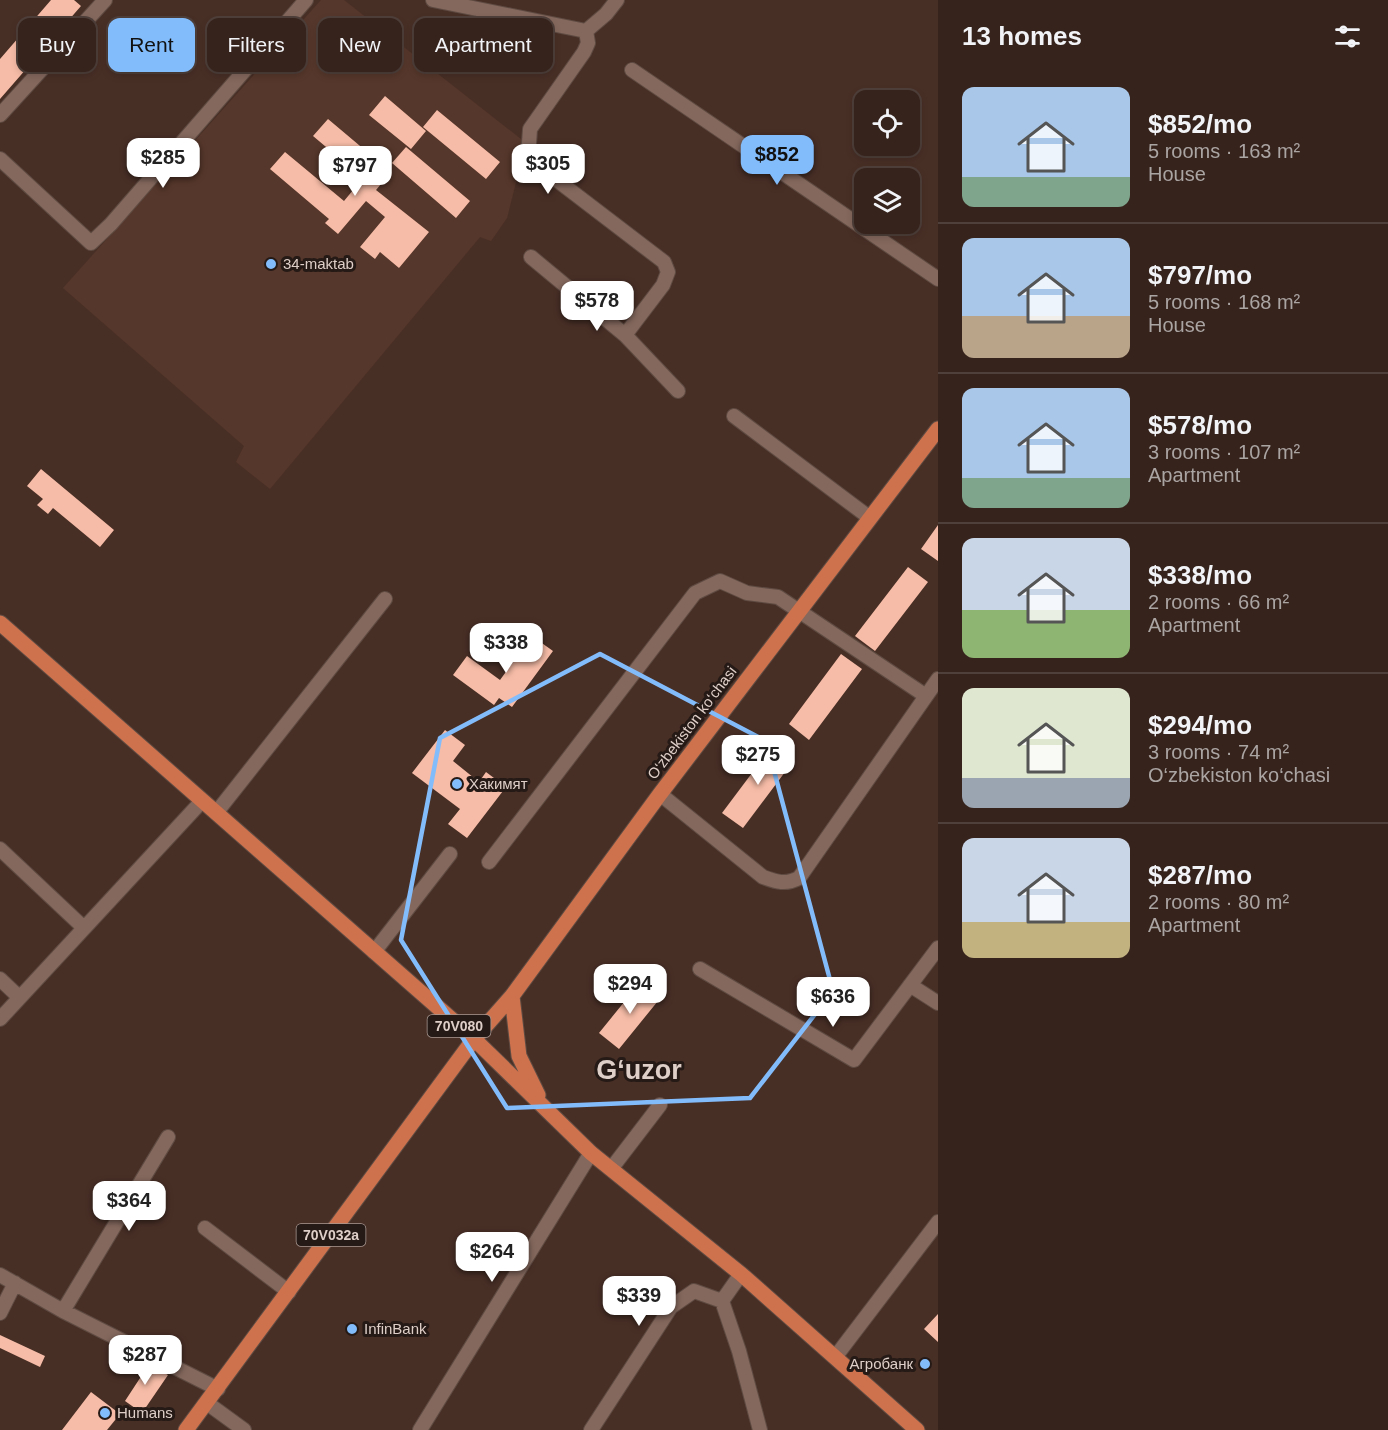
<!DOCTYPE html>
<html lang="en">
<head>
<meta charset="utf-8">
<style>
  body { margin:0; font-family:Arial,sans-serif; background:#3d2b25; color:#f1f3f6; height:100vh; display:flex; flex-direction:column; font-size:22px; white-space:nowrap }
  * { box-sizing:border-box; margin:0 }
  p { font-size:20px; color:#aaa4a3 }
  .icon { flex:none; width:33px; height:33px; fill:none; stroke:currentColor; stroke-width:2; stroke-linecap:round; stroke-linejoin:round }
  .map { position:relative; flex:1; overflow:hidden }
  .panel { display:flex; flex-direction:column; background:#36231c; width:450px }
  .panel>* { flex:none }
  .guide { position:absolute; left:18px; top:18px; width:570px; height:54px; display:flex; gap:12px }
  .controls { position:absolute; left:854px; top:90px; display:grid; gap:12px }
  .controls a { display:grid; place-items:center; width:66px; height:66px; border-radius:12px; background:#36231c; box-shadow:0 3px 9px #0003,0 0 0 2px #50403b; font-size:30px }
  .price { position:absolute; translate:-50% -51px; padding:0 14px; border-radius:12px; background:#fff; color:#222; font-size:20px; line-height:39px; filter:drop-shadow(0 2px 3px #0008) }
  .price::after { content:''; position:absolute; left:50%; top:36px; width:18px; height:14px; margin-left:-9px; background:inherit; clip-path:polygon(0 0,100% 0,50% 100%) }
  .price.on { background:#83bcfb; color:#111 }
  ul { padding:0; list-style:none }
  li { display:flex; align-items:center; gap:18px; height:150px; padding:0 24px }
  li+li { border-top:2px solid #50403b }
  li span { display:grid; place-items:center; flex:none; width:168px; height:120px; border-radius:12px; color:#555 }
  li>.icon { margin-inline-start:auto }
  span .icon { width:72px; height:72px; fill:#fffc; stroke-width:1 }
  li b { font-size:26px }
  h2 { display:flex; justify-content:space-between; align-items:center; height:72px; padding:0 24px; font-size:26px }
  .chip { padding:0 21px; border-radius:12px; background:#36231c; box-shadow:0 3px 9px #0003,0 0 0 2px #50403b; font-size:21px; line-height:54px }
  .chip.on { background:#83bcfb; color:#111 }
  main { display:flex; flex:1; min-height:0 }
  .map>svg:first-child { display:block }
  .built { fill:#56372b }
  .building { fill:#f6bca7 }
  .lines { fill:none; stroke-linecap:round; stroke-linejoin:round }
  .minor-casing { stroke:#5f4b42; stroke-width:16 }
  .major-casing { stroke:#5f4b42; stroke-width:17 }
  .minor { stroke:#84685d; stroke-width:14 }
  .major { stroke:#cd724d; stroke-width:15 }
  .marked { fill:none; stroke:#83bcfb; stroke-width:4.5; stroke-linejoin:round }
  .poi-dot { fill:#83bcfb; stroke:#261a16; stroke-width:2 }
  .labels { text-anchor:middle; stroke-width:6; stroke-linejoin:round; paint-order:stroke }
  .shield { fill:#261a16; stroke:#a89993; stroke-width:1.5 }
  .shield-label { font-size:14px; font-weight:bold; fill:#dfcfc9 }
  .poi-label { font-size:15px; fill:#dfcfc9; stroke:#261a16; text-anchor:start }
  .street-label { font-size:15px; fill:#dfcfc9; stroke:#261a16 }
  .town-label { font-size:27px; font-weight:bold; fill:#dfcfc9; stroke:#261a16 }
</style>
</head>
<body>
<main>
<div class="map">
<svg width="938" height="1430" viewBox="0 0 938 1430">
  <rect width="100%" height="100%" fill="#482f26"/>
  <path class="built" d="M321,0H344L526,143L507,218L491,241L480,237L270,489L236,462L244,446L63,288Z"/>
  <path class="building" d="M51,0H74L81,6L0,99V59Z
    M385,96L426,131L411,149L369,115Z
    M437,110L500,162L486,179L423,127Z
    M328,119L391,172L376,190L429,232L399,268L380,252L375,259L360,247L385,217L366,201L338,234L325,223L329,219L270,169L285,152L344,201L363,178L313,136Z
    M406,147L470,201L456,218L392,163Z
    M41,469L114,530L100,547L53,508L48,514L37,505L43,499L27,486Z
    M938,525V561L921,549Z
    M908,567L928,582L875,651L855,636Z
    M532,636L553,651L512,707L499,698L494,705L453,675L467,656L500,680Z
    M841,654L862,669L809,740L789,724Z
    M445,730L465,745L453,761L479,782L486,772L506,787L467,838L448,824L460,809L412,773Z
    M773,745L794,760L743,828L722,813Z
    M642,980L662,996L619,1049L599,1033Z
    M938,1314V1342L924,1329Z
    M0,1335L45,1356L40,1367L0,1348Z
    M139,1359L168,1375L142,1413L125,1401L142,1375L133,1369Z
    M91,1392L120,1414L107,1430H62Z"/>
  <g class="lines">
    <defs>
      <path id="minor" d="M433,0L586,31L606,14L617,0
        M586,31L588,43L584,52L530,129L528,158L664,262L668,272L663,285L625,335
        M632,70L938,279
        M0,115L105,0
        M0,159L91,243L111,224L306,0
        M531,257L625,335L678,391
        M734,416L870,518
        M660,794L763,877C777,882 785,885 799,878L938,679
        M216,813L385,599
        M0,849L83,927
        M489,862L695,593L720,581L747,593L778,597L926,696
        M374,952L450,854
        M700,969L854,1060L938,948
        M0,979L19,997
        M910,985L938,1003
        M0,1019L202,801
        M611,1169L660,1105
        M205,1228L289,1292
        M741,1274L722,1301L739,1351L760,1430
        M0,1275L63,1311L218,1389
        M63,1311L168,1137
        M0,1313L15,1283
        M836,1356L938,1222
        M207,1403L244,1430
        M420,1430L591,1153
        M591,1430L671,1307L694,1291L722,1301"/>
      <path id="major" d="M0,623L474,1039L591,1153L741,1274L917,1430
        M512,996L519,1056L538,1095
        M186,1430L474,1039L512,996L660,794L938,429"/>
    </defs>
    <use href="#minor" class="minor-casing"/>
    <use href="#major" class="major-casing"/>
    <use href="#minor" class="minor"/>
    <use href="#major" class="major"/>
  </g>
  <path class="marked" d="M600,654L766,741L833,991L750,1098L507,1108L401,940L440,738Z"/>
  <g class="poi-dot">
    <circle cx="271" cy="264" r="6"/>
    <circle cx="457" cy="784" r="6"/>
    <circle cx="352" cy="1329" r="6"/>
    <circle cx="925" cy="1364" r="6"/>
    <circle cx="105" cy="1413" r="6"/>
  </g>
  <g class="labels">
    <g class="shield">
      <rect x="427.5" y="1015" width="63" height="22" rx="4.5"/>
      <rect x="296.5" y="1224" width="69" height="22" rx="4.5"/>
    </g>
    <g class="shield-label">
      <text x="459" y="1031">70V080</text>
      <text x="331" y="1240">70V032a</text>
    </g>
    <g class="poi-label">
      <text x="283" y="269">34-maktab</text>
      <text x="469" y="789">Хакимят</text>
      <text x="364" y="1334">InfinBank</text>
      <text x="913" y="1369" text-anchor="end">Агробанк</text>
      <text x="117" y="1418">Humans</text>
    </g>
    <g class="street-label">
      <text transform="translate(692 723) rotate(-53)" y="5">O‘zbekiston ko‘chasi</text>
    </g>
    <g class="town-label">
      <text x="639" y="1079">Gʻuzor</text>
    </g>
  </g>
</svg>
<div class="controls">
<a><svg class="icon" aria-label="locate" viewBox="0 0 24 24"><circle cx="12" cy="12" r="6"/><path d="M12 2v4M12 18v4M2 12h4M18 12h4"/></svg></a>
<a><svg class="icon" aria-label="layers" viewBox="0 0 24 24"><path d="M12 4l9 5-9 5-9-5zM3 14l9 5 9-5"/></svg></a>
</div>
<b class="price on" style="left:777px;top:186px">$852</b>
<b class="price" style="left:163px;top:189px">$285</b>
<b class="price" style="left:548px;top:195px">$305</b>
<b class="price" style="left:355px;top:197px">$797</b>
<b class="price" style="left:597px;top:332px">$578</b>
<b class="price" style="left:506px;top:674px">$338</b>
<b class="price" style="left:758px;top:786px">$275</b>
<b class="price" style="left:630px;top:1015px">$294</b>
<b class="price" style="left:833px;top:1028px">$636</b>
<b class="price" style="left:129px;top:1232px">$364</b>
<b class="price" style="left:492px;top:1283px">$264</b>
<b class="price" style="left:639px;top:1327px">$339</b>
<b class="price" style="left:145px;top:1386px">$287</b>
<div class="guide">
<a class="chip">Buy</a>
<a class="chip on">Rent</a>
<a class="chip">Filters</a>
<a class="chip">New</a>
<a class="chip">Apartment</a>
</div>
</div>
<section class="panel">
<h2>13 homes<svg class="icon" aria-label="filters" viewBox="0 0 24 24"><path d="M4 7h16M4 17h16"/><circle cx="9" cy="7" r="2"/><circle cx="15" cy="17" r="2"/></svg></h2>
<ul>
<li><span style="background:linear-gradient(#a9c7e8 75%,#7fa58c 0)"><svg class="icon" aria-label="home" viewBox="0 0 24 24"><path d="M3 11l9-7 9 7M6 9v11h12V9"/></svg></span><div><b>$852/mo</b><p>5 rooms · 163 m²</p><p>House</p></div></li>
<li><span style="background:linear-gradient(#a9c7e8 65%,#b9a48a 0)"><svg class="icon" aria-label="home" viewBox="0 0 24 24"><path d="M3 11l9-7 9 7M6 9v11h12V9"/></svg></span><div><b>$797/mo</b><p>5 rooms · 168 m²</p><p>House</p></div></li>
<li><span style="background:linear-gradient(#a9c7e8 75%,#7fa58c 0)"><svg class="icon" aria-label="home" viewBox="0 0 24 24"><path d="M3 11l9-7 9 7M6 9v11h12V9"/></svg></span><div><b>$578/mo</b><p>3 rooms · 107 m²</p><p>Apartment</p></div></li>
<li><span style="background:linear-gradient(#c9d6e8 60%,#8fb573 0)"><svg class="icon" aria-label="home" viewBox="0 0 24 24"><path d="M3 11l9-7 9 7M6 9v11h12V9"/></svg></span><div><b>$338/mo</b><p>2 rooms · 66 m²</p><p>Apartment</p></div></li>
<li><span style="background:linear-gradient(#dfe7d0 75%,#9aa5b1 0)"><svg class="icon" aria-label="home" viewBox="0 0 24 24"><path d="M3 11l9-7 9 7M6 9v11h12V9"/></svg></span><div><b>$294/mo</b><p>3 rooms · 74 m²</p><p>O‘zbekiston ko‘chasi</p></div></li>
<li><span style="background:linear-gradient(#c9d6e8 70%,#c2b280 0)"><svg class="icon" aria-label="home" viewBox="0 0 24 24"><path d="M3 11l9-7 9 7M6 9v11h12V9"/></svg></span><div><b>$287/mo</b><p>2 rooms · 80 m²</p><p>Apartment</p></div></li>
</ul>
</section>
</main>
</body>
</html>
